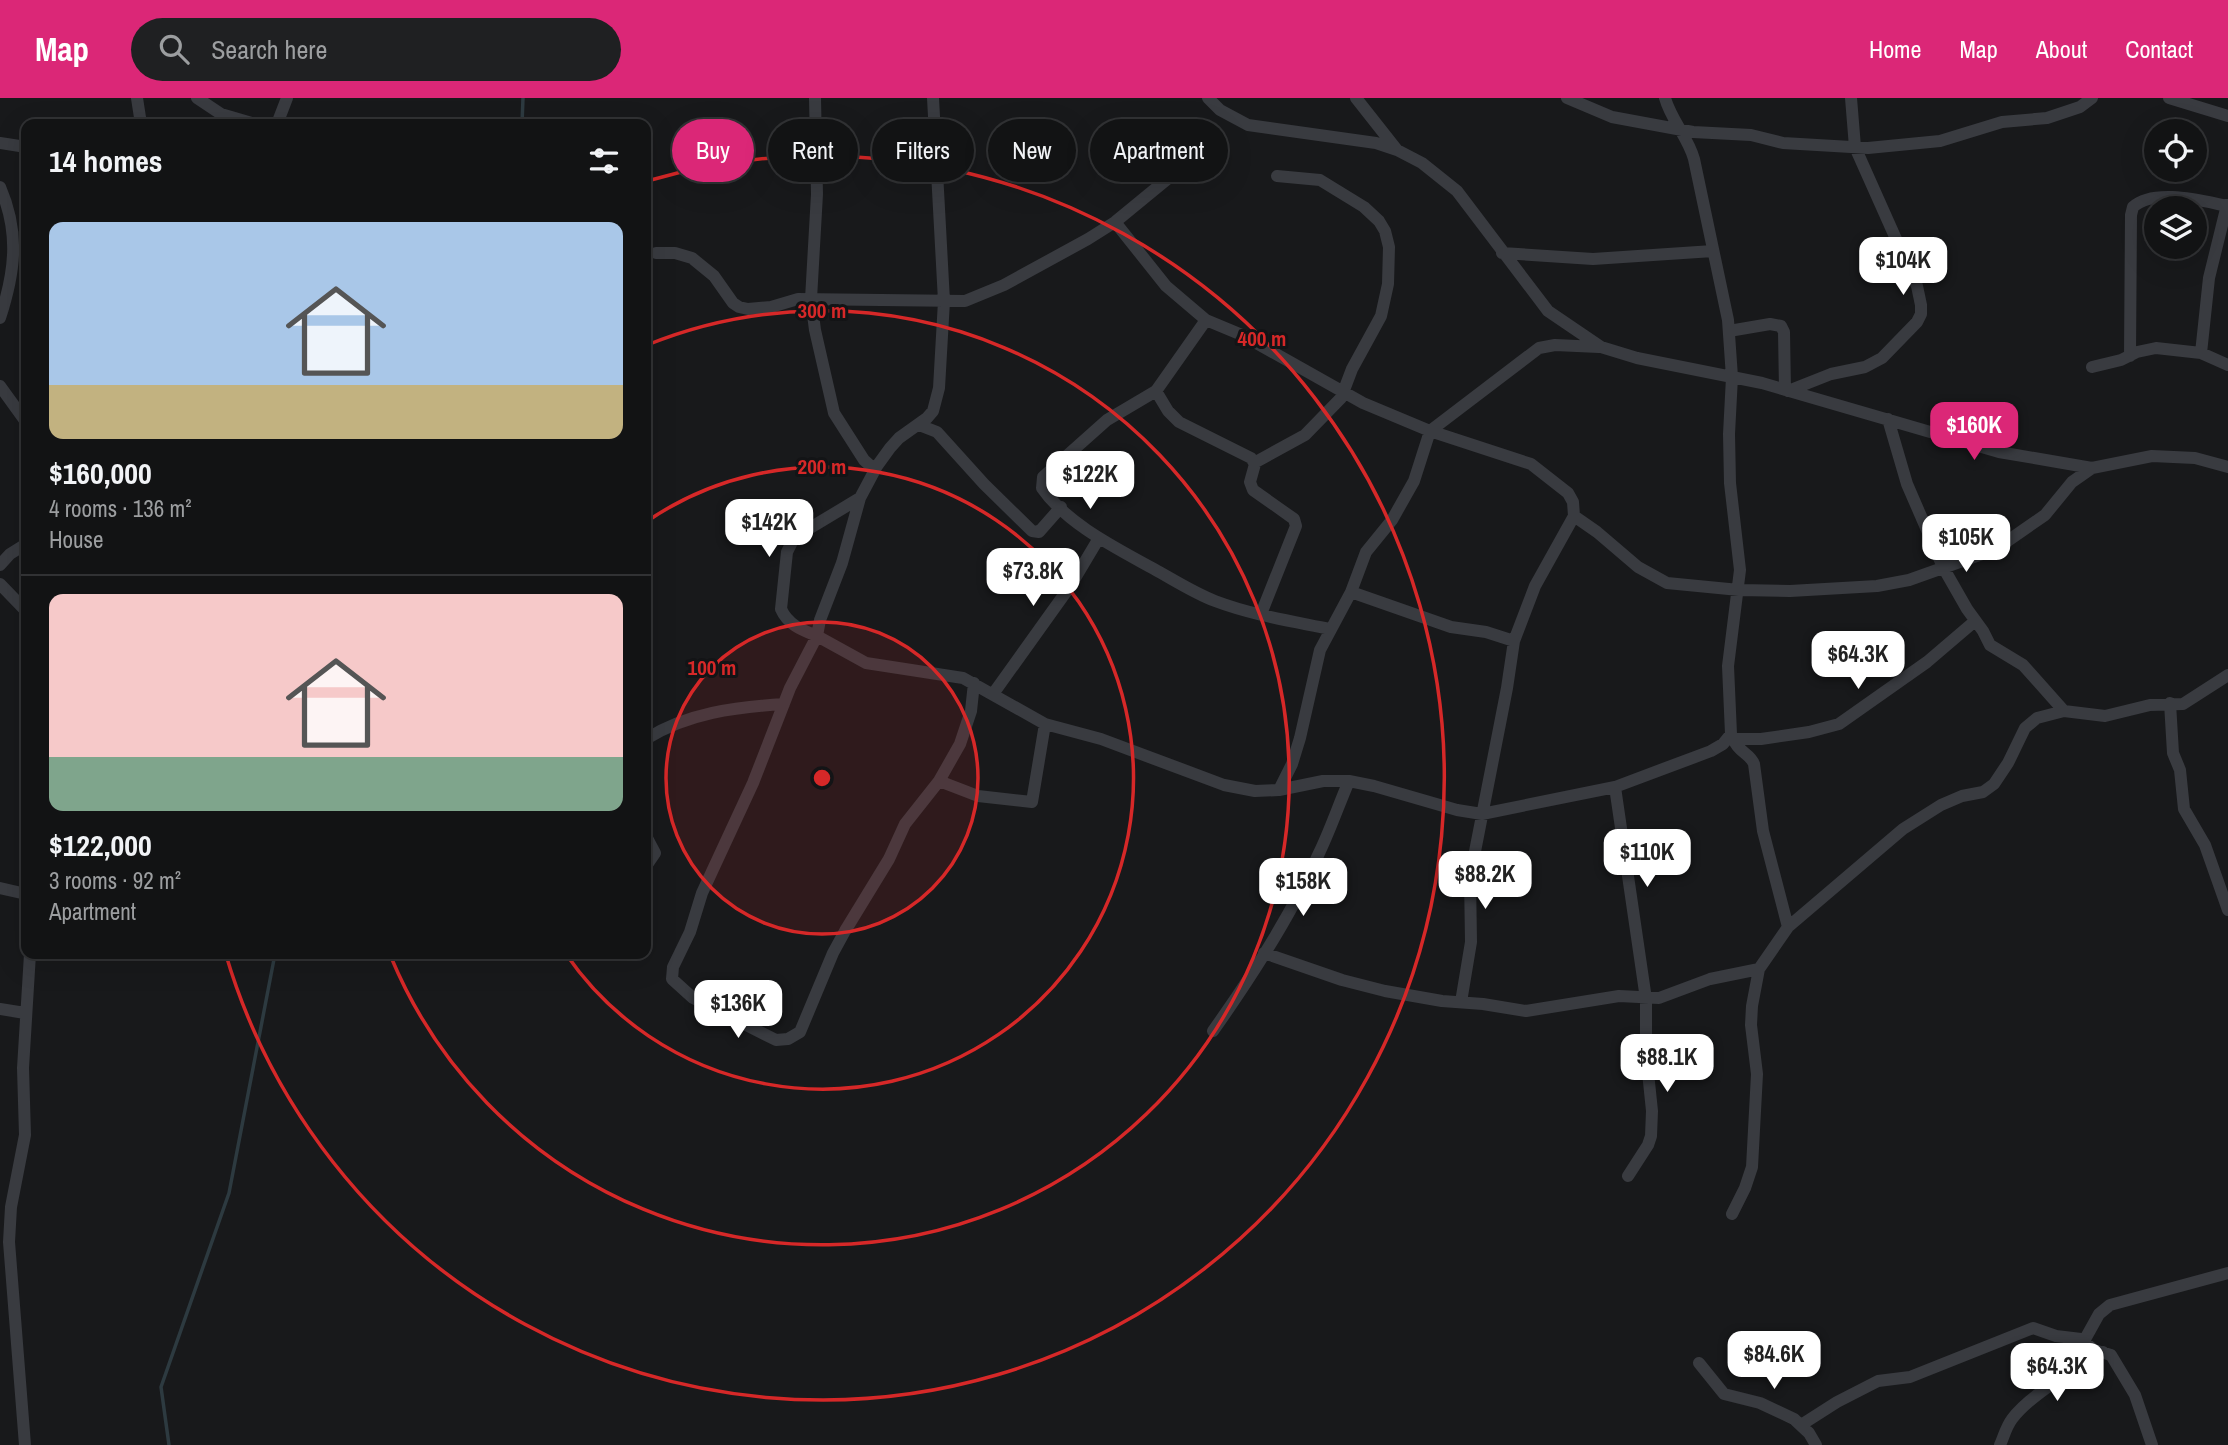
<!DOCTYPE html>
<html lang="en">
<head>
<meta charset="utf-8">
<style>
  body { margin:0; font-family:"Archivo Narrow",sans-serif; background:#1f2022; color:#f1f3f6; height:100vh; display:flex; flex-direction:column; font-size:26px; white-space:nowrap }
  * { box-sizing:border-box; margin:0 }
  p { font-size:23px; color:#9c9ea0 }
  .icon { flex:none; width:38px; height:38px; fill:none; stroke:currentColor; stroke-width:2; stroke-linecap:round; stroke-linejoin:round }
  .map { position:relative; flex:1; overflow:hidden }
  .panel { position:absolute; left:21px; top:21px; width:630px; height:840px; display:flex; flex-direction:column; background:#121314; border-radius:14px; box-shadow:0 7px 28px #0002,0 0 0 2px #313234 }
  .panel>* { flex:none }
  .hud { position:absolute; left:672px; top:21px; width:665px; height:63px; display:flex; gap:14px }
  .buttons { position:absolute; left:2144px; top:21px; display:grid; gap:14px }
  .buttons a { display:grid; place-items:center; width:63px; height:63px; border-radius:50%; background:#121314; box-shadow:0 7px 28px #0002,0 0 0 2px #313234; font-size:35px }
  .price { position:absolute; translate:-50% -60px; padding:0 16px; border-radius:14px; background:#fff; color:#222; font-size:23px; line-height:46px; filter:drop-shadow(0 2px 4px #0008) }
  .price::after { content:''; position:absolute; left:50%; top:42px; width:21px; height:16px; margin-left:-10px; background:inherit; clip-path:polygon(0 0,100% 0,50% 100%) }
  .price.selected { background:#db2777; color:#fff }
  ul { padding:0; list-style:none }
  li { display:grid; align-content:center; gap:14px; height:371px; padding:0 28px }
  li+li { border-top:2px solid #313234 }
  li span { display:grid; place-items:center; height:217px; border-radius:14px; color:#555 }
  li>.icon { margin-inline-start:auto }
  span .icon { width:126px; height:126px; fill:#fffc; stroke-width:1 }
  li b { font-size:30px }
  h2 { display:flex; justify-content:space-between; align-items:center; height:84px; padding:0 28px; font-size:30px }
  .tag { padding:0 24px; border-radius:32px; background:#121314; box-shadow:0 7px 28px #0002,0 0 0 2px #313234; font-size:24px; line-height:63px }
  .tag.selected { background:#db2777; color:#fff }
  header { display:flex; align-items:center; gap:42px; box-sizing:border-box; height:98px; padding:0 35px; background:#db2777; color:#fff }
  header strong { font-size:33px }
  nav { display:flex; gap:38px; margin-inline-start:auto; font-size:24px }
  .search { width:490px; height:63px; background:#1f2022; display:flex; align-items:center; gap:18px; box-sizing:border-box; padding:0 24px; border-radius:38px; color:#9c9ea0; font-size:26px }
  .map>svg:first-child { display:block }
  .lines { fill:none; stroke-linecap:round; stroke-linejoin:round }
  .stream { stroke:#2d3a40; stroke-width:3.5 }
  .street { stroke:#393b40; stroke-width:12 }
  .ring { fill:none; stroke:#d62828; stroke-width:3.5 }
  .centre { fill:#d62828; stroke:#131416; stroke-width:3.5 }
  .ring-label { font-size:21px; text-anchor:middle; font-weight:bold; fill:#d62828; stroke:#131416; stroke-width:6; stroke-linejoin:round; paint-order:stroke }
</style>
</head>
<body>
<header>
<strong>Map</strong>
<div class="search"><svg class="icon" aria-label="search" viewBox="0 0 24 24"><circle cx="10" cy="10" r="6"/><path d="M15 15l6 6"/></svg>Search here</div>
<nav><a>Home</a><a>Map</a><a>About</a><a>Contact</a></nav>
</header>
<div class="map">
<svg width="2228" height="1347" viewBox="0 0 2228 1347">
  <rect width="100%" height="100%" fill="#18191b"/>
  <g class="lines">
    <path class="stream" d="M522,26L523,0
      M169,1347L161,1289L229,1095L275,856"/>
    <path class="street" d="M137,0L141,26
      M197,0L221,16L255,26
      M815,0L817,96L811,201L815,232L834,315L864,362L875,372
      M933,0L944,203L939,290L933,313L927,320L899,340L890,350L877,368L860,400L842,465L820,522L817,538L866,565L963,580L1045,626L1101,641L1224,687L1255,693L1279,692L1323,683H1349L1374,688L1457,712L1482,716L1615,689L1711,653L1723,646L1731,636L1728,568L1740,472L1730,385L1729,336L1732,279L1728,222L1694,61C1688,39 1671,22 1665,0
      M1208,0L1220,12L1248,27L1376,45L1397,52L1422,65L1457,93L1548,213L1601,249L1637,260L1762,285L1999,354L2092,370L2152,358L2195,360L2228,369
      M1356,0L1397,52
      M1567,0L1612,19L1693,34L1751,37L1783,45L1868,50L1940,43L2002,24L2047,20L2080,9L2092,0
      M2169,0L2228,18
      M277,26L287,0
      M0,45L26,49
      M0,89C20,135 15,174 0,220
      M1115,124L1166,188L1206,222L1242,237L1363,305L1430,333L1531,366L1568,395L1573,404L1574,418L1535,488L1514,543L1507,590L1470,779L1471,844L1461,904
      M656,155H675L692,160L714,178L733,205L739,209L748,211L771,209L798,201L965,203L1004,187L1088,141L1115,124L1171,78
      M1502,155L1593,161L1713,153
      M1206,222L1156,293L1107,322L1043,379L1042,390C1067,426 1116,450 1154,471C1174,482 1194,495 1215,503C1252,517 1291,523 1330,531
      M1729,233L1770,226L1781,228L1784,234L1785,292
      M2201,255L2209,180L2227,107
      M2130,258L2131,117L2133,109C2154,90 2202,103 2228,108
      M2092,269L2121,262L2137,254L2156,250L2201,255L2228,267
      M0,288L26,324
      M1156,293L1168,313L1179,324L1251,360L1255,366L1250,384L1253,392L1294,421L1296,428L1261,516
      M1788,293L1831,276L1865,269L1882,260L1917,224L1921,216V207L1917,188L1855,49L1851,0
      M1888,321L1907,386L1943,469L1967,511L1983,533L1990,547L2023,567L2064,613
      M919,327L937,334L984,386L1032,433L1039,434L1061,409
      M1254,365L1305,337L1341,300L1352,271L1381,218L1388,186L1389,149L1385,133L1379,123L1364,109L1320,82L1277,78
      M860,400L800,436L792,444L787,454L781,511C788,527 802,532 817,538L790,590L753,685L702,795L690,834L673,869L672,881L693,900L776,942L788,941L800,934L833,855L845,833L889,761L905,726L939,683L960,646L971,613L974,585
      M1574,418L1597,434L1638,469L1667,485L1739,492L1790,493L1877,488L1909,482L1996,451L2045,417L2072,384L2092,370
      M0,467L10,456L26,446
      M0,486L26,513
      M1351,494L1451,529L1486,534L1514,543
      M993,596L1071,487L1099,440
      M2170,605L2173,655L2180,672L2184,711L2205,747L2228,812
      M646,641C687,615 736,609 784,606
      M1729,641H1761L1809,634L1839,626L1927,564L1975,523
      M1734,642C1738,654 1750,655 1754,666L1763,733L1788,829
      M939,683L978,698L1032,704L1045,626
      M1615,689L1646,901V955L1652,1013L1651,1038L1648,1047L1628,1078
      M1279,692L1292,666L1300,640L1320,552L1351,494L1366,454L1392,422L1414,383L1430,333L1539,250L1555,247L1599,249
      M646,738L655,755L646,768
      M0,790L26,796
      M1264,855L1342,882L1385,893L1442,903L1483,906L1526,913L1619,898L1659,900L1710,881L1759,871L1788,829L1903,731L1941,707L1962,698L1983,694L1994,686L2008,665L2025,630L2037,620L2064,613L2105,618L2150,607L2183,606L2228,577
      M0,911L25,915
      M1213,933C1252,878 1293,814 1320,753C1331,730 1339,706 1349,683
      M1732,1116L1745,1090L1752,1069L1757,976L1751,927L1752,908L1759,871
      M2084,1243L2099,1216L2110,1207L2228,1175
      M1699,1265L1724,1296L1760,1305L1794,1321L1809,1335L1816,1347
      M1801,1327L1837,1304L1878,1283L1910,1279L2033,1230L2056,1238L2081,1241L2094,1252L2111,1257L2135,1297L2152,1347
      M25,1347L9,1144L11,1109L25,1037L23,970L30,856
      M2000,1347C2004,1338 2006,1329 2012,1321C2029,1298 2077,1269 2103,1254"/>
  </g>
  <circle cx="822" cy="680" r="156" fill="#d62828" fill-opacity=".12"/>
  <g class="ring">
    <circle cx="822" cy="680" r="156"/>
    <path d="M646 424A311 311 0 1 1 566 856"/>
    <path d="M647 247A467 467 0 1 1 391 859"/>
    <path d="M651 82A622 622 0 1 1 226 857"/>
  </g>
  <circle cx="822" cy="680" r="10" class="centre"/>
  <g class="ring-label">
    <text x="822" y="220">300 m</text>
    <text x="1262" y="248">400 m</text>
    <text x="822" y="376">200 m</text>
    <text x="712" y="577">100 m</text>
  </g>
</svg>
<div class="buttons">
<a><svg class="icon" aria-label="locate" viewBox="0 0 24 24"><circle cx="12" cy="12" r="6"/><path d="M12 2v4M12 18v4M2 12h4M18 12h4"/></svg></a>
<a><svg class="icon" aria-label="layers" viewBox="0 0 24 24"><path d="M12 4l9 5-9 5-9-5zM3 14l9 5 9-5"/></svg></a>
</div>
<b class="price" style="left:1903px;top:199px">$104K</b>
<b class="price selected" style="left:1974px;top:364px">$160K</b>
<b class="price" style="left:1090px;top:413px">$122K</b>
<b class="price" style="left:769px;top:461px">$142K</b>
<b class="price" style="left:1966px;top:476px">$105K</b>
<b class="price" style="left:1033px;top:510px">$73.8K</b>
<b class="price" style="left:1858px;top:593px">$64.3K</b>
<b class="price" style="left:1647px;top:791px">$110K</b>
<b class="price" style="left:1485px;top:813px">$88.2K</b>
<b class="price" style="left:1303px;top:820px">$158K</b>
<b class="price" style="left:738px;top:942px">$136K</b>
<b class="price" style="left:1667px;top:996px">$88.1K</b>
<b class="price" style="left:1774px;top:1293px">$84.6K</b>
<b class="price" style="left:2057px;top:1305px">$64.3K</b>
<div class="hud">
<a class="tag selected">Buy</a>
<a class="tag">Rent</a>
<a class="tag">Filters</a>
<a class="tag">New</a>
<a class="tag">Apartment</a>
</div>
<section class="panel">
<h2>14 homes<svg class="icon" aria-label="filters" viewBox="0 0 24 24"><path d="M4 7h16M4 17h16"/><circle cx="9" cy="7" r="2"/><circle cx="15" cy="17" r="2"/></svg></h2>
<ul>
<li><span style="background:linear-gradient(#a9c7e8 75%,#c2b280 0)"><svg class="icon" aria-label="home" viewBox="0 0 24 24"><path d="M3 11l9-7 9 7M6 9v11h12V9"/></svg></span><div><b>$160,000</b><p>4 rooms · 136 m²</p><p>House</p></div></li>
<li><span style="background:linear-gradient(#f6c9c9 75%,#7fa58c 0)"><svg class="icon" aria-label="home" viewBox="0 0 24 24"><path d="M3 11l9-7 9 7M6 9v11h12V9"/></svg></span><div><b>$122,000</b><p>3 rooms · 92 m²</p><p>Apartment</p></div></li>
</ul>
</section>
</div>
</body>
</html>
